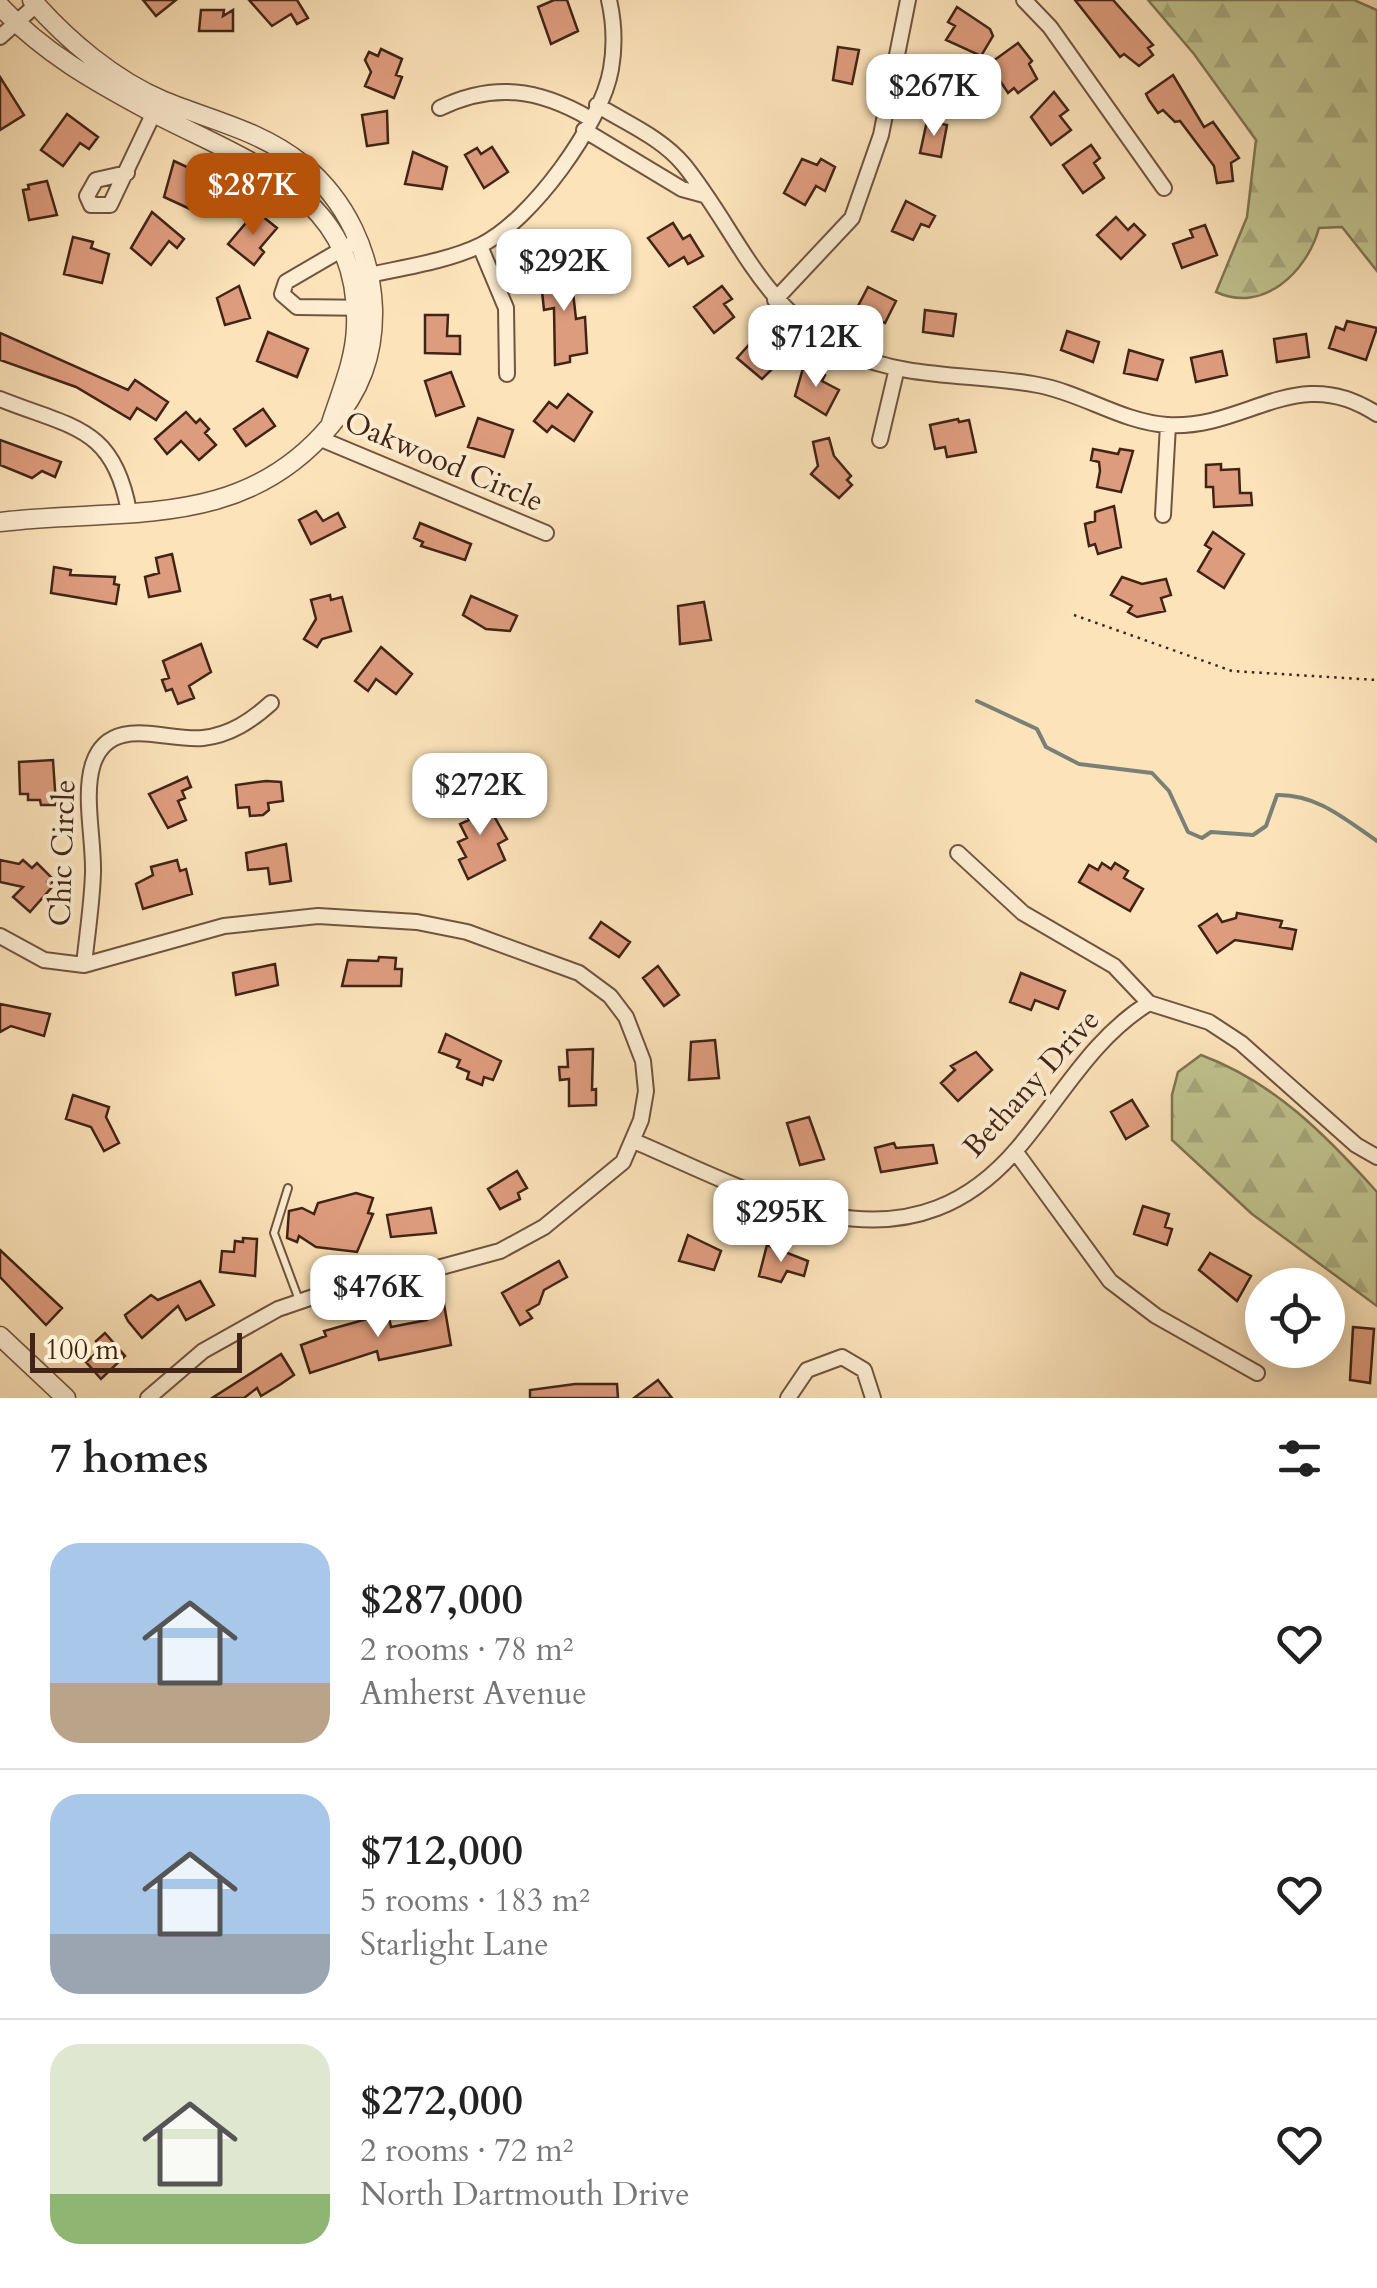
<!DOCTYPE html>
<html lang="en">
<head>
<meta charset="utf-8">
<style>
  body { margin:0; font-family:Cardo,serif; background:#f2f2f2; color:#222; height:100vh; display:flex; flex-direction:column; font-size:38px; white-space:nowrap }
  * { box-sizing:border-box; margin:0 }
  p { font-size:32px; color:#767676 }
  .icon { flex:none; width:55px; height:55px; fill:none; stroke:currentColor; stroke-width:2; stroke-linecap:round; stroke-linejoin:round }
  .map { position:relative; height:1398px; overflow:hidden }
  .sheet { display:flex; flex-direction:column; background:#fff; flex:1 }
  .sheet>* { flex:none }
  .fabs { position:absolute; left:1245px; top:1268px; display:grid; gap:20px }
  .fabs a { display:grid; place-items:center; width:100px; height:100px; border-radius:50%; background:#fff; box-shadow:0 5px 25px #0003; font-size:50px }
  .scale { position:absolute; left:30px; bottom:25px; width:212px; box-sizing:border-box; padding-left:10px; border:5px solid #422416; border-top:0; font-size:28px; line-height:35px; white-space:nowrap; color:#422416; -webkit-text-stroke:8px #fdedd2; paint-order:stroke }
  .price { position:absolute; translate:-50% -85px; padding:0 22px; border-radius:20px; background:#fff; color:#222; font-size:32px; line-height:65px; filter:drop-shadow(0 2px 5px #0008) }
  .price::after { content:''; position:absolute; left:50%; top:60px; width:30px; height:22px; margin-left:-15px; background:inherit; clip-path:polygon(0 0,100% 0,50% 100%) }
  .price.current { background:#b45309; color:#fff }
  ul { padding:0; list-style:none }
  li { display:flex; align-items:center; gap:30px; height:250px; padding:0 50px }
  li+li { border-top:2px solid #e0e0e0 }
  li span { display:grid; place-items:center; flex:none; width:280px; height:200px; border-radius:30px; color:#555 }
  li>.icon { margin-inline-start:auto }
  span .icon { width:120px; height:120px; fill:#fffc; stroke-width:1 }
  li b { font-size:42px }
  h2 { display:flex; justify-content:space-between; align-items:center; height:120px; padding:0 50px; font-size:42px }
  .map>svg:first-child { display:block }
  .forest { fill:url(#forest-firs); stroke:#817452; stroke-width:2.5 }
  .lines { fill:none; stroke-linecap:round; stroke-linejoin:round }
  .stream { stroke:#7a8076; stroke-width:4 }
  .building { fill:#de9c7e; stroke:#422416; stroke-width:2.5 }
  .service-casing { stroke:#70543f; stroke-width:10 }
  .minor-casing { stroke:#70543f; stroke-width:18 }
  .tertiary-casing { stroke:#70543f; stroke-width:21 }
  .path { stroke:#422416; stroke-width:2.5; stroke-dasharray:2.5 5; stroke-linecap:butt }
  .service { stroke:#fdedd2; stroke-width:6 }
  .minor { stroke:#fdedd2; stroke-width:14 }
  .tertiary { stroke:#fdedd2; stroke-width:18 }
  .labels { text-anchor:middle; stroke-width:8; stroke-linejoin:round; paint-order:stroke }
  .street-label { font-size:30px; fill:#422416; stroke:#fdedd2 }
</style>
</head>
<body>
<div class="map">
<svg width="1377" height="1398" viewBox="0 0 1377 1398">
  <defs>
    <pattern id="forest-firs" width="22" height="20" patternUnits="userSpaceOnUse" patternTransform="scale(2.5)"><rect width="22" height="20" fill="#c0c38f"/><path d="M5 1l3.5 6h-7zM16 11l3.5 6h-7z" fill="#a6a77b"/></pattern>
  </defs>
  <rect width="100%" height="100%" fill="#fce3ba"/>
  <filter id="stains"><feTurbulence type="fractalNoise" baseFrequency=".002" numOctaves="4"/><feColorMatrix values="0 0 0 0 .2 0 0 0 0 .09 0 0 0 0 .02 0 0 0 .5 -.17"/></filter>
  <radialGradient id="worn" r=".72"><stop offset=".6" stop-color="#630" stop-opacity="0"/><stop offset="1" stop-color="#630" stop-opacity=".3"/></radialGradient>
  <path class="forest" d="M1148,0H1354L1377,10V271L1342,227L1319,228C1307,272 1263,314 1216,292L1247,217L1256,140L1194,54Z
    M1201,1055C1274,1082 1326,1135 1377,1192V1306L1252,1214L1172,1140V1095L1178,1072Z"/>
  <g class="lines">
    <path class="stream" d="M977,701L1037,729L1046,747L1079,764L1152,773L1169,791L1188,832L1202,838L1211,832L1253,835L1266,826L1277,795C1317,794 1346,820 1377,841"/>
  </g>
  <path class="building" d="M143,0H176L156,16Z
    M249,0H297L308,18L297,24L291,14L272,26Z
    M554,0H567L578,31L551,44L538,7Z
    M1075,0H1113L1153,45L1148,48L1153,55L1139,66L1124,54L1120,57Z
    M957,7L990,29L993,36L981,56L946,40L955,26L948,22Z
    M201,10H224L223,16L233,10V31H199Z
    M1018,43L1032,61L1029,64L1037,79L1018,93L1014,88L1008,93L989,64Z
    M838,47L859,50L852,84L833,80Z
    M381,49L402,59L396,75L402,77L394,98L365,86L371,72L365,60L369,52L378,56Z
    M1173,75L1204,127L1213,122L1239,158L1231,163L1233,181L1217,183L1214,166L1180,121L1175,122L1163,110L1158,113L1149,100L1146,94Z
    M0,77L24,115L0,130Z
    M1054,92L1068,110L1060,116L1071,130L1051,145L1031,117Z
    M387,111L388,143L367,146L362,115Z
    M67,114L98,137L89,149L80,143L63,166L41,150Z
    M927,121L947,125L941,157L920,153Z
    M1091,145L1100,158L1094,163L1104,178L1083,193L1063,165Z
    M492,147L508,172L484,188L465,155L477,148L481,154Z
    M413,152L447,167L442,189L405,184Z
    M802,159L817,165L821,159L835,167L825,191L816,186L805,205L784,193Z
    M174,161L213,179L203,202L195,198L190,209L164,197Z
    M47,181L57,215L29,220L23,190L29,189L28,185Z
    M906,201L935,216L929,227L921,224L913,240L892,231Z
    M256,211L277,228L260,248L264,252L254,265L228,244Z
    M152,212L184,239L177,248L169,241L151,265L131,248Z
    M1116,217L1128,230L1134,224L1145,235L1121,259L1097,235Z
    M673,223L683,239L690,235L703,256L688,264L684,257L669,266L648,238Z
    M1205,225L1217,255L1182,268L1173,244L1193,237L1190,230Z
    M73,237L93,242L91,248L109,254L102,283L64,274Z
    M570,266L576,319L585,317L587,353L570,356V362L555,365L554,308L544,310L540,272Z
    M239,286L250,318L225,325L217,298Z
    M722,286L732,299L724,304L734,317L714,333L694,307Z
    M868,287L896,301L885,323L857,308Z
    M925,310L956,314L953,336L923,332Z
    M425,315H448L447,336H460V354L425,353Z
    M1347,321L1377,328L1366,360L1329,348L1336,327L1344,330Z
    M1067,331L1099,342L1093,362L1061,350Z
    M268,332L308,349L297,377L257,361Z
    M0,333L128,390L135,380L168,402L156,420L137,408L130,419L76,387L0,360Z
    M1306,334L1309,357L1277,362L1274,339Z
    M755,338L769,350L775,342L788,353L762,379L737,358Z
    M1129,350L1163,360L1157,380L1124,373Z
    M1222,351L1227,375L1196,382L1191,358Z
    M804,365L825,375L822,381L839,390L826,415L795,396Z
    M451,372L464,406L436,416L425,381Z
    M568,394L592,412L574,441L552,426L547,432L534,421L549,402L557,408Z
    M263,409L275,426L246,446L234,429Z
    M186,412L196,423L200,419L209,429L205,433L216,445L199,460L181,441L167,454L155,439Z
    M478,418L513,430L504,457L468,447Z
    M958,419L959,422L969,420L976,452L947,457L945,447L935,449L930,425Z
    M829,438L834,456L851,476L847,480L852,485L839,498L811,474L818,466L813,442Z
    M0,440L61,462L55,477L42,471L32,478L0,465Z
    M1093,449L1118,454L1120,449L1133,451L1121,492L1097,487L1100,471L1099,462L1091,460Z
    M1221,464V470L1239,469L1240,493H1251L1252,505L1214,507L1213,487H1206V465Z
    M1114,506L1121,547L1098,554L1095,544L1089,546L1085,524L1095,521V512Z
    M316,511L323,521L338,513L345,527L311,544L299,520Z
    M420,523L471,544L465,560L421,546L423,542L414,538Z
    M1213,532L1244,554L1224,588L1198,571L1211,549L1205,545Z
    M172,554L180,591L149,597L145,577L159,573L156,558Z
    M54,567L71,570L70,575L115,577L114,584L119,585L116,604L51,593Z
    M1122,577L1142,584L1166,579L1171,595L1161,598L1165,611L1137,617L1128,612L1132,606L1111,595Z
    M330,595L331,600L342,597L351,631L322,639L317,647L304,639L316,619L311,600Z
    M471,596L517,616L510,631L486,629L463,615Z
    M704,602L711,640L680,644L678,606Z
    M201,644L211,672L189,686L194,698L178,704L172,689L166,691L162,680L169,678L163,661Z
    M381,647L412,674L396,694L376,679L368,691L355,681Z
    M53,760L56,805H41L40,800H28V794H20L19,762Z
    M187,777L191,787L182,791L185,798L178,801L186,820L168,828L149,794Z
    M266,781L281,782L283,801L268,803L269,810L263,815L250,816L249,807L238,808L236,785Z
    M481,793L507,839L498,844L505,860L468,879L459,860L466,857L458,842L467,838L460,824L469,820L460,803Z
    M286,844L291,881L270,884L268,868L248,870L246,853Z
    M0,860L19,864L23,860L32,868L37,863L51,877L47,882L52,887L30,912L13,897L23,887L0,882Z
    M177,860L180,871L186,869L192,894L143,909L136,884L153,875L151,867Z
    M1102,863L1111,869L1115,863L1128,871L1124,878L1143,889L1130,911L1079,882L1089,865L1098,870Z
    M1237,913L1282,921L1280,927L1296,930L1292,949L1235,940L1217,953L1199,926L1217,914L1222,922L1236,918Z
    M601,922L630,942L619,957L590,938Z
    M379,957L396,958L395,969H402L401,986H342L348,960L378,961Z
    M275,964L278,985L236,995L233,973Z
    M658,966L679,995L664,1006L643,978Z
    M1021,973L1065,991L1058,1009L1035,1000L1031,1010L1010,1002Z
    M0,1004L50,1014L44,1036L11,1026L0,1032Z
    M446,1034L501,1061L493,1080L484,1077L482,1085L467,1079L469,1072L457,1067L460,1060L439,1052Z
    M715,1040L719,1078L689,1080L691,1042Z
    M593,1049L592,1090L596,1089V1105L569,1106V1079L560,1080L559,1067H568L567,1050Z
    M976,1052L992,1070L958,1101L941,1083L955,1070L951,1066Z
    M73,1095L109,1107L106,1117L119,1143L104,1151L91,1127L66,1119Z
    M1132,1100L1148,1126L1126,1139L1111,1112Z
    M809,1117L824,1159L800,1165L787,1123Z
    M894,1143L896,1148L933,1145L937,1163L881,1172L875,1148Z
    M517,1171L527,1188L518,1193L520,1199L500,1209L488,1189Z
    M356,1193L373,1198L368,1213L373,1214L357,1252L316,1247L299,1236L297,1242L287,1238L289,1211L302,1208L314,1214L318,1203Z
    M1143,1206L1169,1214L1165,1227L1172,1229L1167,1245L1134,1234Z
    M431,1208L436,1233L391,1237L387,1215Z
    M688,1235L721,1251L714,1270L679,1261Z
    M243,1238L257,1239L255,1276L220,1272L222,1251L234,1252L235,1241L243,1242Z
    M767,1245L808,1261L804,1276L787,1271L781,1282L759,1276Z
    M0,1250L62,1308L46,1325L0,1277Z
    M1210,1253L1251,1276L1237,1301L1199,1270Z
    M559,1261L567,1277L544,1290L539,1304L527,1311L532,1318L520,1325L502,1293Z
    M200,1281L214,1305L186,1320L178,1306L142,1338L128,1321L125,1315L151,1295L158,1300Z
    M444,1304L451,1345L379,1360L377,1351L310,1373L301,1345L326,1336L324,1331L388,1313L391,1327L427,1320L425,1308Z
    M1353,1327L1374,1329L1370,1383L1350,1380Z
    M105,1333L125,1356L101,1379L86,1362L102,1348L96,1341Z
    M281,1354L294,1375L281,1384L261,1396L257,1388L244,1398H212Z
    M658,1380L672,1398H634Z
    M575,1384H617L618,1398H530V1390Z"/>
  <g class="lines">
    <defs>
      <path id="service" d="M288,1188L274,1233L299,1300"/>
      <path id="minor" d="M1024,0L1050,27L1164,188
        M0,37L36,5
        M597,105C626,123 662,138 684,165C738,232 761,310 845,351C905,380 974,373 1038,385C1082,393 1122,422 1167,425C1247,430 1297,361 1377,414
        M440,108C493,82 539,89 589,118
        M584,130L682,189L704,195
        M127,173L96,180L87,196L91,205H110L158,104
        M358,240L286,282L282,294L297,307L373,308
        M480,246L506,308L507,374
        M361,277C399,268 446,262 481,245C531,221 602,123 611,69C615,46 614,22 609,0
        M775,300L852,218L881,135L908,0
        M0,399C72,428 114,426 129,512
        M321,439L546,533
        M880,440L897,368
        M1163,515L1168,425
        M958,853L1023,913L1114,966L1149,1003
        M0,936L44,960L84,965L224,926L318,916L417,922L467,932L579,973L610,996L626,1017L643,1061L646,1091L641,1120L623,1162L544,1227L500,1251L434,1269L348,1285L278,1309L203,1351L148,1398
        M84,965C87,935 92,904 93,873C94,840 83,795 93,764C110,713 166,742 203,738C230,735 251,721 271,703
        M634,1141C762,1196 903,1282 1017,1149C1061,1098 1091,1039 1149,1003L1209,1022L1241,1043L1356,1145L1377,1157
        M1015,1151L1110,1281L1156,1316L1257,1373
        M788,1398L807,1370L842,1357L864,1370L873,1398"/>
      <path id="tertiary" d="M0,6C42,52 96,82 150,111C246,162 361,193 356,327C355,360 341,392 331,423
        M0,522C123,507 241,532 330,426C360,392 374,355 373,309C371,253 346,200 302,164C262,131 210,120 164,101C114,80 67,40 32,0
        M0,1336L66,1398"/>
    </defs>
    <use href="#service" class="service-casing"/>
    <use href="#minor" class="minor-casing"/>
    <use href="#tertiary" class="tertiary-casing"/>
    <path class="path" d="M1074,615L1232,671L1377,680"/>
    <use href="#service" class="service"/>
    <use href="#minor" class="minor"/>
    <use href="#tertiary" class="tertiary"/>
  </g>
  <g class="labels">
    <g class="street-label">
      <text transform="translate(444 461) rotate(23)" y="10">Oakwood Circle</text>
      <text transform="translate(62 853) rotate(-88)" y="10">Chic Circle</text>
      <text transform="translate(1031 1083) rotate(-48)" y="10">Bethany Drive</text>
    </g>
  </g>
  <rect width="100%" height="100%" filter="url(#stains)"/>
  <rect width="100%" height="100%" fill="url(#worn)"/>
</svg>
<div class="fabs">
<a><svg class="icon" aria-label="locate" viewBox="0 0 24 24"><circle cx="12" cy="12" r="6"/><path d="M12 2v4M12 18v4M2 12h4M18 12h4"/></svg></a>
</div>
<div class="scale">100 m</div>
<b class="price" style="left:934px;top:139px">$267K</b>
<b class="price current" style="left:253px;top:238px">$287K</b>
<b class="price" style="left:564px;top:314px">$292K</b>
<b class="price" style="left:816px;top:390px">$712K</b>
<b class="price" style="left:480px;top:838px">$272K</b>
<b class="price" style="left:781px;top:1265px">$295K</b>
<b class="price" style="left:378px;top:1340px">$476K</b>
</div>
<section class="sheet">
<h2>7 homes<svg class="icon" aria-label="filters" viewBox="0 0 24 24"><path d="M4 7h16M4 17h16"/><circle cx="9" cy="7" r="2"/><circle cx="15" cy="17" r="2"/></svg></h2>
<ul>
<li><span style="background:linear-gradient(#a9c7e8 70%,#b9a48a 0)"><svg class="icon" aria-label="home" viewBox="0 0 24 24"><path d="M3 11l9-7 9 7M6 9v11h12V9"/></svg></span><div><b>$287,000</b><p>2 rooms · 78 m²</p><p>Amherst Avenue</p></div><svg class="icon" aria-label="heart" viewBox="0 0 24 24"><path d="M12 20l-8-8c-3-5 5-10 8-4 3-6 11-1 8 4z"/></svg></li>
<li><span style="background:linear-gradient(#a9c7e8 70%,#9aa5b1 0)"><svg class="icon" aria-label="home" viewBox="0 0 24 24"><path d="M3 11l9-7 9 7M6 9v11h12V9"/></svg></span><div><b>$712,000</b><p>5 rooms · 183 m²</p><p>Starlight Lane</p></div><svg class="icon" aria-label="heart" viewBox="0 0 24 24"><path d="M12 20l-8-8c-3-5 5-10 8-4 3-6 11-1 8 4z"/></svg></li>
<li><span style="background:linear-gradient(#dfe7d0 75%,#8fb573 0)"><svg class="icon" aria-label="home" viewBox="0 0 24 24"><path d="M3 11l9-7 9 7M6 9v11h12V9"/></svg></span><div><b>$272,000</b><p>2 rooms · 72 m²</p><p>North Dartmouth Drive</p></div><svg class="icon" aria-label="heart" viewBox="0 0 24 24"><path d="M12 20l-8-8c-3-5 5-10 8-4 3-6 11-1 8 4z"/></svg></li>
</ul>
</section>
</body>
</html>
